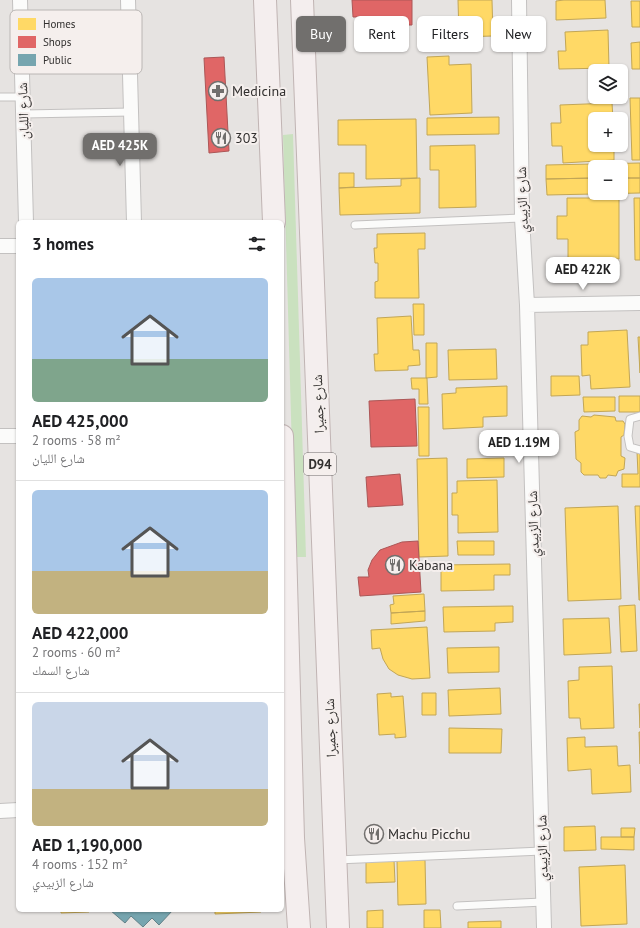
<!DOCTYPE html>
<html lang="en">
<head>
<meta charset="utf-8">
<style>
  body { margin:0; font-family:"PT Sans","Noto Naskh Arabic",sans-serif; background:#f2f2f2; color:#202124; height:100vh; display:flex; flex-direction:column; font-size:15px; white-space:nowrap }
  * { box-sizing:border-box; margin:0 }
  p { font-size:13px; color:#757577 }
  .icon { flex:none; width:22px; height:22px; fill:none; stroke:currentColor; stroke-width:2; stroke-linecap:round; stroke-linejoin:round }
  .map { position:relative; flex:1; overflow:hidden }
  .sheet { position:absolute; left:16px; top:220px; width:268px; height:692px; display:flex; flex-direction:column; background:#fff; border-radius:6px; box-shadow:0 1px 3px #0004 }
  .sheet>* { flex:none }
  .banner { position:absolute; left:296px; top:16px; width:284px; height:36px; display:flex; gap:8px }
  .tools { position:absolute; left:588px; top:64px; display:grid; gap:8px }
  .tools a { display:grid; place-items:center; width:40px; height:40px; border-radius:6px; background:#fff; box-shadow:0 1px 3px #0004; font-size:20px }
  .price { position:absolute; translate:-50% -34px; padding:0 9px; border-radius:8px; background:#fff; color:#222; font-size:13px; line-height:26px; filter:drop-shadow(0 1px 2px #0008) }
  .price::after { content:''; position:absolute; left:50%; top:24px; width:12px; height:9px; margin-left:-6px; background:inherit; clip-path:polygon(0 0,100% 0,50% 100%) }
  .price.active { background:#716f6d; color:#fff }
  ul { padding:0; list-style:none }
  li { display:grid; align-content:center; gap:8px; height:212px; padding:0 16px }
  li+li { border-top:1px solid #e0e0e0 }
  li span { display:grid; place-items:center; height:124px; border-radius:6px; color:#555 }
  li>.icon { margin-inline-start:auto }
  span .icon { width:72px; height:72px; fill:#fffc; stroke-width:1 }
  li b { font-size:17px }
  h2 { display:flex; justify-content:space-between; align-items:center; height:48px; padding:0 16px; font-size:17px }
  .chip { padding:0 14px; border-radius:6px; background:#fff; box-shadow:0 1px 3px #0004; font-size:14px; line-height:36px }
  .chip.active { background:#716f6d; color:#fff }
  .map>svg:first-child { display:block }
  .green { fill:#cae1bf }
  .homes { fill:#ffd966; stroke:#c2a656 }
  .shops { fill:#e06666; stroke:#ac5656 }
  .public { fill:#76a5af; stroke:#628289 }
  .lines { fill:none; stroke-linecap:round; stroke-linejoin:round }
  .lane-casing { stroke:#c3c1c0; stroke-width:9 }
  .street-casing { stroke:#c3c1c0; stroke-width:16 }
  .primary-casing { stroke:#c0b4b3; stroke-width:24 }
  .lane { stroke:#fbfbfa; stroke-width:7 }
  .street { stroke:#fbfbfa; stroke-width:14 }
  .primary { stroke:#f4eeee; stroke-width:22 }
  .labels { text-anchor:middle; stroke-width:4; stroke-linejoin:round; paint-order:stroke }
  .shield { fill:#f5efed; stroke:#6c6968; stroke-width:1 }
  .shield-label { font-size:13px; font-weight:bold; fill:#32302f }
  .poi-label { font-size:14px; fill:#32302f; stroke:#f5efed; text-anchor:start }
  .street-label { font-size:14px; fill:#32302f; stroke:#f5efed }
  .key { fill:#f5efed; stroke:#bab6b4; stroke-width:1 }
  .key-label { font-size:11px; fill:#32302f }
</style>
</head>
<body>
<div class="map">
<svg width="640" height="928" viewBox="0 0 640 928">
  <rect width="100%" height="100%" fill="#e6e3e1"/>
  <path class="green" d="M293,134L306,557H295L283,135Z"/>
  <path class="homes" d="M458,0H492L493,36L459,37Z
    M564,0H605L606,18L556,20V1Z
    M631,1H640V27H632Z
    M608,30L609,68L559,69L558,51H566L565,32Z
    M640,42V69H632L631,43Z
    M449,56V65L471,64L472,113L430,115L427,57Z
    M630,98H640V160H632Z
    M612,103L613,119H595V145H614V160L563,163L562,146H552L551,123H561L560,105Z
    M499,117V134L427,135V118Z
    M416,119L417,178L366,179V145H338V120Z
    M475,145L476,207L439,208V170H430V146Z
    M640,163V178H621V167H595V178L546,179V165Z
    M339,173H354V187L339,188Z
    M420,178V213L340,215L339,188L401,186V179Z
    M595,178V193H621V178H640V193L547,195L546,179Z
    M567,198H619V259H568V239H557V216H567Z
    M634,198H640V260H635Z
    M425,233V249H418L419,298H375V282L378,281V263H375L374,248H377V234Z
    M413,304H424V335H414Z
    M411,316L413,350H419L420,365L408,366V370L375,371L374,354H378L377,318Z
    M627,330L630,387L591,389L590,375L582,376L581,345H588V332Z
    M638,337H640V373Z
    M426,343H437V377L426,378Z
    M496,349L497,379L449,380L448,350Z
    M551,376H579L580,395L551,396Z
    M411,378H427L428,404H419V389H412Z
    M507,386V416L483,417V427L443,429L442,394L456,393V388Z
    M619,396H640V412H619Z
    M583,397H615V411L584,412Z
    M418,407H429V456H419Z
    M594,415L615,417L616,421H623L625,424L624,435L621,437V456L625,458L624,469L618,471L616,476L608,475L606,478H600L598,475H584L581,472V463L576,459L575,432L579,430V420L582,416L591,417Z
    M637,452H640V487H622V474H638Z
    M447,458L448,556L419,557L417,459Z
    M504,458V477L467,478V459Z
    M497,480L498,532L458,533V515H452V493H457V481Z
    M618,506L621,599L568,601L565,508Z
    M635,506H640V600H639Z
    M457,541H494V555H458Z
    M510,564V575H494V590L441,591V565Z
    M424,594L425,611L391,613L390,605L394,604L393,596Z
    M635,605L637,651L621,652L619,606Z
    M513,606V622L495,623V631L444,632L443,607Z
    M425,611V621L391,624V613Z
    M609,618L611,653L564,655L563,619Z
    M427,627L430,678L412,679L398,675L389,669L383,659L380,648L372,649L371,630Z
    M499,647V672L448,673L447,648Z
    M612,666L614,728L581,729L580,718H569L568,681L579,680V667Z
    M500,688L501,714L449,716L448,690Z
    M391,693V697L403,696L406,737L395,738V734L379,735L377,694Z
    M422,693H436V715H422Z
    M639,704H640V728Z
    M449,728L502,729L501,753H449Z
    M639,732H640V764Z
    M585,737V747L617,746L618,766L630,765L631,792L592,794L591,769L568,771L567,738Z
    M595,826L596,850L564,851V827Z
    M621,828H635L634,837H621Z
    M601,837H634V850L601,849Z
    M394,860L395,882L366,883V861Z
    M397,860H425L426,904L398,905Z
    M625,865L627,924L581,926L579,867Z
    M61,910H89V912L61,913Z
    M215,910H261V912L215,914Z
    M383,910V928H367V911Z
    M424,910H440L441,928H424Z
    M501,921V928H468V922Z"/>
  <path class="shops" d="M352,0H412V25H370V17H353Z
    M224,57L229,151L209,153L204,58Z
    M415,399L417,446L371,447L369,401Z
    M400,474L403,505L368,507L366,477Z
    M418,541L421,592L360,596L358,577H369L368,570L372,560L380,550L402,542Z"/>
  <path class="public" d="M110,910H173L159,925L152,918L143,927L131,916L125,923Z"/>
  <g class="lines">
    <defs>
      <path id="lane" d="M0,97H22
        M24,114L131,112
        M355,225L522,218
        M640,416L630,419L628,436L630,447L640,450
        M337,860L542,851
        M457,906L543,902"/>
      <path id="street" d="M20,0L26,222
        M128,0L134,222
        M519,0L522,218L527,305L544,928
        M0,246H18
        M527,305L640,303
        M0,436H18
        M0,811L18,810"/>
      <path id="primary" d="M265,0L274,222
        M302,0L338,928
        M282,436L293,838L299,928"/>
    </defs>
    <use href="#lane" class="lane-casing"/>
    <use href="#street" class="street-casing"/>
    <use href="#primary" class="primary-casing"/>
    <use href="#lane" class="lane"/>
    <use href="#street" class="street"/>
    <use href="#primary" class="primary"/>
  </g>
  <defs>
    <symbol id="pharmacy-ring" viewBox="-11 -11 22 22"><circle r="9.5" fill="#f5efed" stroke="#716f6d" stroke-width="1.5"/><path d="M-2-6h4v4h4v4h-4v4h-4v-4h-4v-4h4Z" fill="#716f6d"/></symbol>
    <symbol id="restaurant-ring" viewBox="-11 -11 22 22"><circle r="9.5" fill="#f5efed" stroke="#716f6d" stroke-width="1.5"/><path d="M-5-6h1v4h1v-4h1v4h1v-4h1v5L-1.5 .5V6h-2V.5L-5-1ZM5-6V6H3V1.5H1.5Q1.5-4 5-6Z" fill="#716f6d"/></symbol>
  </defs>
  <g fill-rule="evenodd">
    <use href="#pharmacy-ring" x="207" y="80" width="22" height="22"/>
    <use href="#restaurant-ring" x="210" y="127" width="22" height="22"/>
    <use href="#restaurant-ring" x="384" y="554" width="22" height="22"/>
    <use href="#restaurant-ring" x="363" y="823" width="22" height="22"/>
  </g>
  <g class="labels">
    <rect class="shield" x="304" y="453" width="32" height="22" rx="3"/>
    <g class="shield-label">
      <text x="320" y="469">D94</text>
    </g>
    <g class="poi-label">
      <text x="232" y="96">Medicina</text>
      <text x="235" y="143">303</text>
      <text x="409" y="570">Kabana</text>
      <text x="388" y="839">Machu Picchu</text>
    </g>
    <g class="street-label">
      <text transform="translate(23 111) rotate(-92)" y="5">شارع الليان</text>
      <text transform="translate(522 200) rotate(-92)" y="5">شارع الزبيدي</text>
      <text transform="translate(318 404) rotate(-92)" y="5">شارع جميرا</text>
      <text transform="translate(533 524) rotate(-92)" y="5">شارع الزبيدي</text>
      <text transform="translate(330 728) rotate(-92)" y="5">شارع جميرا</text>
      <text transform="translate(542 848) rotate(-91)" y="5">شارع الزبيدي</text>
    </g>
  </g>
  <rect x="10" y="10" width="132" height="64" rx="6" class="key"/>
  <rect x="18" y="18" width="18" height="12" fill="#ffd966"/>
  <rect x="18" y="36" width="18" height="12" fill="#e06666"/>
  <rect x="18" y="54" width="18" height="12" fill="#76a5af"/>
  <g class="key-label">
    <text x="43" y="28">Homes</text>
    <text x="43" y="46">Shops</text>
    <text x="43" y="64">Public</text>
  </g>
</svg>
<div class="tools">
<a><svg class="icon" aria-label="layers" viewBox="0 0 24 24"><path d="M12 4l9 5-9 5-9-5zM3 14l9 5 9-5"/></svg></a>
<a>+</a>
<a>−</a>
</div>
<b class="price active" style="left:120px;top:167px">AED 425K</b>
<b class="price" style="left:583px;top:291px">AED 422K</b>
<b class="price" style="left:519px;top:464px">AED 1.19M</b>
<div class="banner">
<a class="chip active">Buy</a>
<a class="chip">Rent</a>
<a class="chip">Filters</a>
<a class="chip">New</a>
</div>
<section class="sheet">
<h2>3 homes<svg class="icon" aria-label="filters" viewBox="0 0 24 24"><path d="M4 7h16M4 17h16"/><circle cx="9" cy="7" r="2"/><circle cx="15" cy="17" r="2"/></svg></h2>
<ul>
<li><span style="background:linear-gradient(#a9c7e8 65%,#7fa58c 0)"><svg class="icon" aria-label="home" viewBox="0 0 24 24"><path d="M3 11l9-7 9 7M6 9v11h12V9"/></svg></span><div><b>AED 425,000</b><p>2 rooms · 58 m²</p><p>شارع الليان</p></div></li>
<li><span style="background:linear-gradient(#a9c7e8 65%,#c2b280 0)"><svg class="icon" aria-label="home" viewBox="0 0 24 24"><path d="M3 11l9-7 9 7M6 9v11h12V9"/></svg></span><div><b>AED 422,000</b><p>2 rooms · 60 m²</p><p>شارع السمك</p></div></li>
<li><span style="background:linear-gradient(#c9d6e8 70%,#c2b280 0)"><svg class="icon" aria-label="home" viewBox="0 0 24 24"><path d="M3 11l9-7 9 7M6 9v11h12V9"/></svg></span><div><b>AED 1,190,000</b><p>4 rooms · 152 m²</p><p>شارع الزبيدي</p></div></li>
</ul>
</section>
</div>
</body>
</html>
